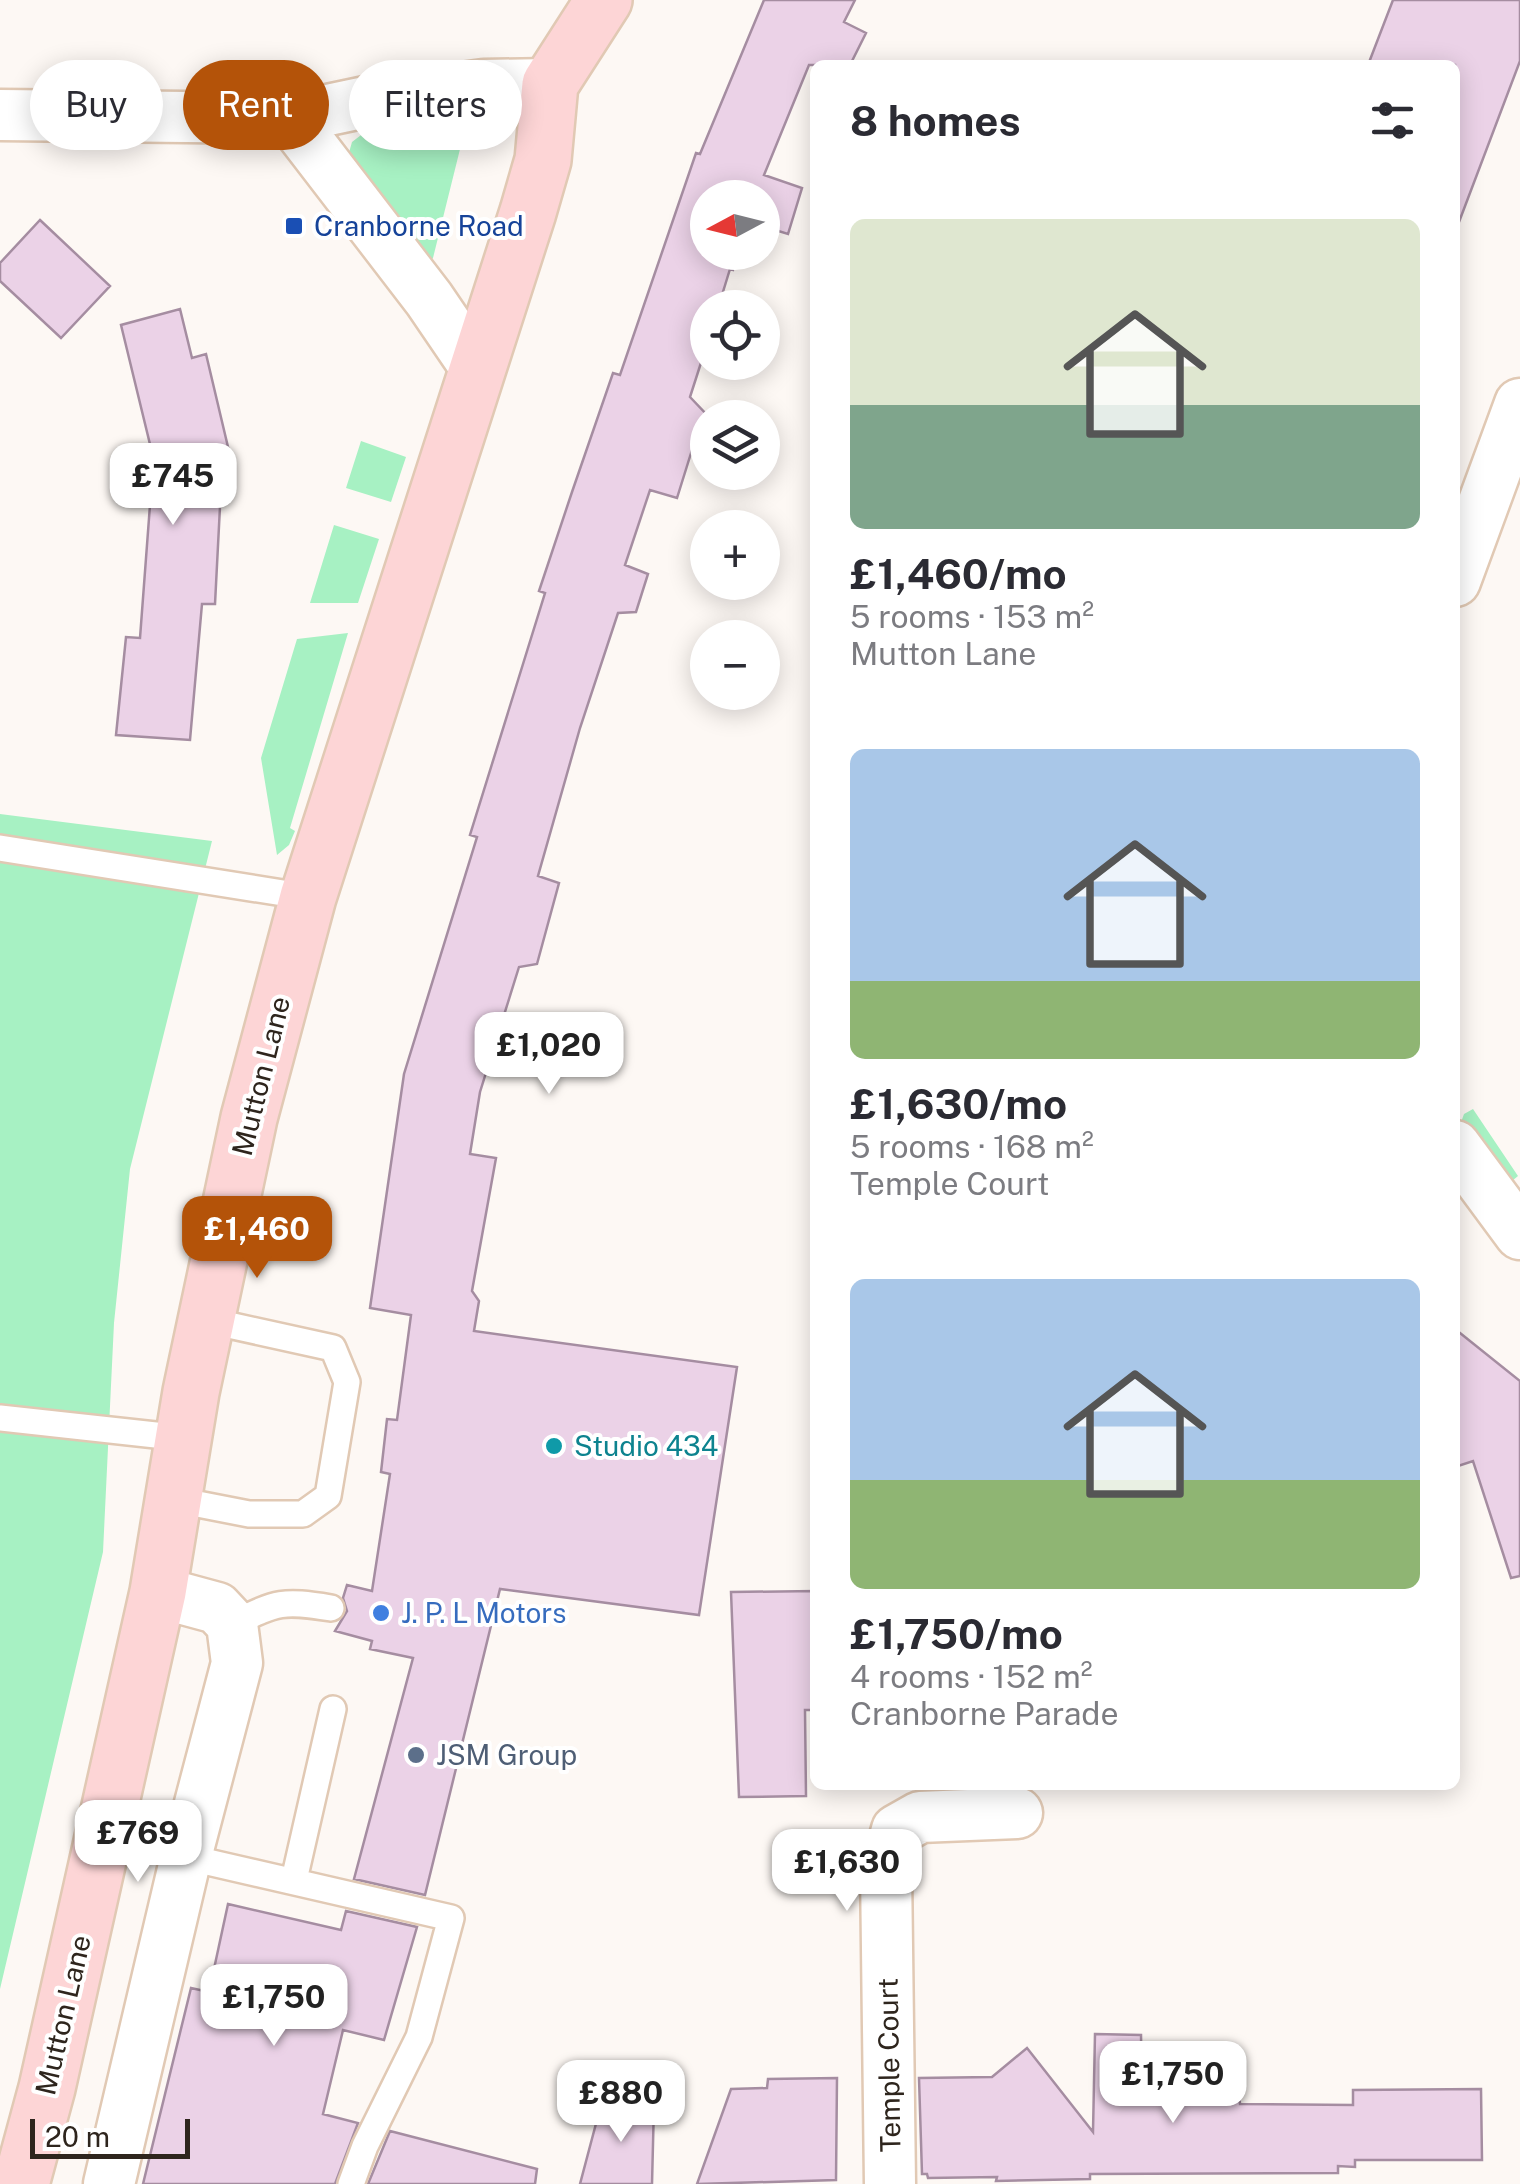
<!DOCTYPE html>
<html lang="en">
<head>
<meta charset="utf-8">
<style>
  body { margin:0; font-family:"Public Sans",sans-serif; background:#f7f7f7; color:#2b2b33; height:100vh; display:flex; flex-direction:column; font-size:38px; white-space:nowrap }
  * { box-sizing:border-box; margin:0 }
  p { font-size:32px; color:#7c7c81 }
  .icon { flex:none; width:55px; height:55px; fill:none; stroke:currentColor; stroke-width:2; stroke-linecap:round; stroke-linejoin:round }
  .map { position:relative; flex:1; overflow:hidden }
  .details { position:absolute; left:810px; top:60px; width:650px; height:1730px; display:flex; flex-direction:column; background:#fff; border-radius:15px; box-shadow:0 5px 25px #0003 }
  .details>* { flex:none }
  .hud { position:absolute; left:30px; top:60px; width:630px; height:90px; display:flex; gap:20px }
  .needle { width:65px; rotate:263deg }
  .buttons { position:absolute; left:690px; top:180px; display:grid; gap:20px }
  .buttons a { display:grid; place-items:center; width:90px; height:90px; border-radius:50%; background:#fff; box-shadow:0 5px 25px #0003; font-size:50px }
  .scale { position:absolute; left:30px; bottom:25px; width:160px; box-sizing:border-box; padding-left:10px; border:5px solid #2e251d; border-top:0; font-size:28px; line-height:35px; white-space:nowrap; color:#2e251d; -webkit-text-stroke:8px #fff; paint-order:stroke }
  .price { position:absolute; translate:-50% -85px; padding:0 22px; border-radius:20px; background:#fff; color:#222; font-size:32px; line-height:65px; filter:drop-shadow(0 2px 5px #0008) }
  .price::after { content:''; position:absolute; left:50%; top:60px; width:30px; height:22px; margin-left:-15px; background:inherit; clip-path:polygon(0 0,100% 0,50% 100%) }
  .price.on { background:#b45309; color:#fff }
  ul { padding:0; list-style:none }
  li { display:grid; align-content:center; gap:20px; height:530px; padding:0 40px }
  li span { display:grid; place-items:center; height:310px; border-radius:15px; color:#555 }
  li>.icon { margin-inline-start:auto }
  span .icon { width:180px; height:180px; fill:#fffc; stroke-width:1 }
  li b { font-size:42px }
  h2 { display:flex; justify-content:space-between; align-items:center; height:120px; padding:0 40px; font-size:42px }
  .pill { padding:0 35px; border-radius:45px; background:#fff; box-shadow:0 5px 25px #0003; font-size:35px; line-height:90px }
  .pill.on { background:#b45309; color:#fff }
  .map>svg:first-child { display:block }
  .green { fill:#a7f1c3 }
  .building { fill:#ebd2e7; stroke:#a58da1; stroke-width:2.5 }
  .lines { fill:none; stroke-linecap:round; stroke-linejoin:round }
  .service-casing { stroke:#e1c9b4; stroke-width:30 }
  .minor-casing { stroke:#e1c9b4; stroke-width:55 }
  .secondary-casing { stroke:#e1c9b4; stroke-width:60 }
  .service { stroke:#fff; stroke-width:25 }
  .minor { stroke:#fff; stroke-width:50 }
  .secondary { stroke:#fdd5d6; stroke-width:55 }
  .transit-dot { fill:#1a4fb4; stroke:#fff; stroke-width:4 }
  .culture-dot { fill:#0f9aa8; stroke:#fff; stroke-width:4 }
  .shop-dot { fill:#3f7fe0; stroke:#fff; stroke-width:4 }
  .service-dot { fill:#5c6f8a; stroke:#fff; stroke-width:4 }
  .labels { text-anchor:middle; stroke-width:8; stroke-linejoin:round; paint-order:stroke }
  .transit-label { font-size:28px; fill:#164399; stroke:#fff; text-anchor:start }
  .street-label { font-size:28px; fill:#2e251d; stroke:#fff }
  .culture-label { font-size:28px; fill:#0d838f; stroke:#fff; text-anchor:start }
  .shop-label { font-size:28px; fill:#366cbe; stroke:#fff; text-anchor:start }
  .service-label { font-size:28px; fill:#4e5e75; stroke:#fff; text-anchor:start }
</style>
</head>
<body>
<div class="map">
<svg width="1520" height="2184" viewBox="0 0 1520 2184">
  <rect width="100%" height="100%" fill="#fdf8f4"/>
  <path class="green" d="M459,115L466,125L433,258L423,270L348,156L352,142L365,132Z
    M361,441L406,457L391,502L346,488Z
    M334,525L379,539L358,603H310Z
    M348,633L290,828L295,831L289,845L277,855L261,758L297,639Z
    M0,814L212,841L130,1169L114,1323L103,1552L0,1989Z
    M1473,1109L1518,1176L1512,1181L1460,1125L1464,1114Z"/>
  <path class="building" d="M764,0H855L844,22L866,33L850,65H809L764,175L802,188L788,234L762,226V198H708V252H739L733,270L730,269L718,308H708V341L690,397L708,416V455L692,450L677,498L650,490L625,565L648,574L636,612L618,613L580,728L538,876L559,883L537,964L519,967L480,1092L470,1154L496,1158L472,1291L479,1301L474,1331L737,1367L699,1615L500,1589L425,1895L354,1879L413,1658L370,1649L372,1641L335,1631L347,1611L343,1598L347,1585L372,1591L390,1474L381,1472L387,1419L397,1420L411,1315L370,1308L404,1074L477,837L470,835L545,593L539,591L572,492L613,373L620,375L696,153L700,154Z
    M1393,0H1520V61L1459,222H1455V65H1368Z
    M40,220L110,286L61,338L0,281V263Z
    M180,309L192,358L206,354L228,447L223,448L215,604H202L190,740L116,735L126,637L140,638L150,505L165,506L121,325Z
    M1455,1329L1520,1381V1576L1511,1578L1473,1461L1455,1467Z
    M815,1591V1710H805L806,1796L739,1797L731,1592Z
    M228,1904L341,1930L346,1911L417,1927L384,2040L343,2030L323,2114L358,2123L335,2184H143L191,1988L209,1992Z
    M1095,2034L1141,2035L1142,2092H1239L1240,2104L1353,2105V2090L1481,2089L1482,2160H1355V2167L1338,2166V2173L1090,2174V2179L996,2181L997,2177L928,2178L927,2174H922L919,2078L992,2077L1027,2048L1093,2132Z
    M837,2078L836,2180L697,2184L731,2089L767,2088L768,2079Z
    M602,2101L654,2104L652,2184H580Z
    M390,2131L537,2169L535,2184H368Z"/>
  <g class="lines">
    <defs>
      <path id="service" d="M0,848L308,897
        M0,1418L183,1438
        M172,1499L249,1514H303L328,1496L347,1382L333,1348L206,1320
        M232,1624C278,1602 281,1600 331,1608
        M186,1857L451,1918L419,2037L365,2146L351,2184
        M294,1880L333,1709"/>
      <path id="minor" d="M0,115L290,118L380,99L484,85L550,84
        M290,118L429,299L478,371
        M1455,581L1520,404
        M1455,1146L1520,1234
        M109,2184L186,1857L237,1663L232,1624L217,1608L158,1592
        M890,2184L886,1869L897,1830L920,1817L1017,1813"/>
      <path id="secondary" d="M21,2184L47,2088L158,1592L191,1392L249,1118L308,897L528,212L543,160L550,84L604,0"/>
    </defs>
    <use href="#service" class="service-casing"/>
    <use href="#minor" class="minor-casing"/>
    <use href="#secondary" class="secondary-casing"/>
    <use href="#service" class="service"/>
    <use href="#minor" class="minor"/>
    <use href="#secondary" class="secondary"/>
  </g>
  <rect class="transit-dot" x="284" y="216" width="20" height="20" rx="5"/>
  <circle class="culture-dot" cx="554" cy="1446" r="10"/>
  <circle class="shop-dot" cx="381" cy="1613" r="10"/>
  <circle class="service-dot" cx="416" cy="1755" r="10"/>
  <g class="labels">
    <g class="transit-label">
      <text x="314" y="236">Cranborne Road</text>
    </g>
    <g class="street-label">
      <text transform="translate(261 1076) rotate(-76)" y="10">Mutton Lane</text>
      <text transform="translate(63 2015) rotate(-77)" y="10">Mutton Lane</text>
      <text transform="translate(889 2065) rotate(-91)" y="10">Temple Court</text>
    </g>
    <g class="culture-label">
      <text x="574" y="1456">Studio 434</text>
    </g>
    <g class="shop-label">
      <text x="401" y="1623">J. P. L Motors</text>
    </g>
    <g class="service-label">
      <text x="436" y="1765">JSM Group</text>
    </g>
  </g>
</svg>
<div class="buttons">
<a><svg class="needle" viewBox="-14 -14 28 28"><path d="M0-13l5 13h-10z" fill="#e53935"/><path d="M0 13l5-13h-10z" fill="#7c7c81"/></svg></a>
<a><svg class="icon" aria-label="locate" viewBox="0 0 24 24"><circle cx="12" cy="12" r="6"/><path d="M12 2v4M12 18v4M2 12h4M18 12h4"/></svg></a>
<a><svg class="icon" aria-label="layers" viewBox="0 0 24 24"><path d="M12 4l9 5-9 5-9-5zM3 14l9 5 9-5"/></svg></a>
<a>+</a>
<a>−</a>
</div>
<div class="scale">20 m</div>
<b class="price" style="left:173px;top:528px">£745</b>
<b class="price" style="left:549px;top:1097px">£1,020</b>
<b class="price on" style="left:257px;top:1281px">£1,460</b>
<b class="price" style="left:138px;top:1885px">£769</b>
<b class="price" style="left:847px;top:1914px">£1,630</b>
<b class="price" style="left:274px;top:2049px">£1,750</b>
<b class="price" style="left:1173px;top:2126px">£1,750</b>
<b class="price" style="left:621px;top:2145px">£880</b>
<div class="hud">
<a class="pill">Buy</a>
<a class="pill on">Rent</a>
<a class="pill">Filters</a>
</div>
<section class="details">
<h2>8 homes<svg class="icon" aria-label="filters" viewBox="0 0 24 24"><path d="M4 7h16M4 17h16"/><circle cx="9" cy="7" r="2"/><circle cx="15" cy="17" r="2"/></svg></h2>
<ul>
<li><span style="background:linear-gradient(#dfe7d0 60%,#7fa58c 0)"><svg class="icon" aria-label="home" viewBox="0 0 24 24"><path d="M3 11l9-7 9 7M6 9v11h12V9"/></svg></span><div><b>£1,460/mo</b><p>5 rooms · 153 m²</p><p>Mutton Lane</p></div></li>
<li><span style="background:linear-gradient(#a9c7e8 75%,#8fb573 0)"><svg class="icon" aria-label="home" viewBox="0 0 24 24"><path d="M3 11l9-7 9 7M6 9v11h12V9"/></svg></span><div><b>£1,630/mo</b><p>5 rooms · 168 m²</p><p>Temple Court</p></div></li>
<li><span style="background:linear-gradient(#a9c7e8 65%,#8fb573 0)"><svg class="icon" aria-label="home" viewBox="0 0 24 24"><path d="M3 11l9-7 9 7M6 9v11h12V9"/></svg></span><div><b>£1,750/mo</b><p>4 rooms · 152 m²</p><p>Cranborne Parade</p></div></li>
</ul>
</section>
</div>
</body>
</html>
